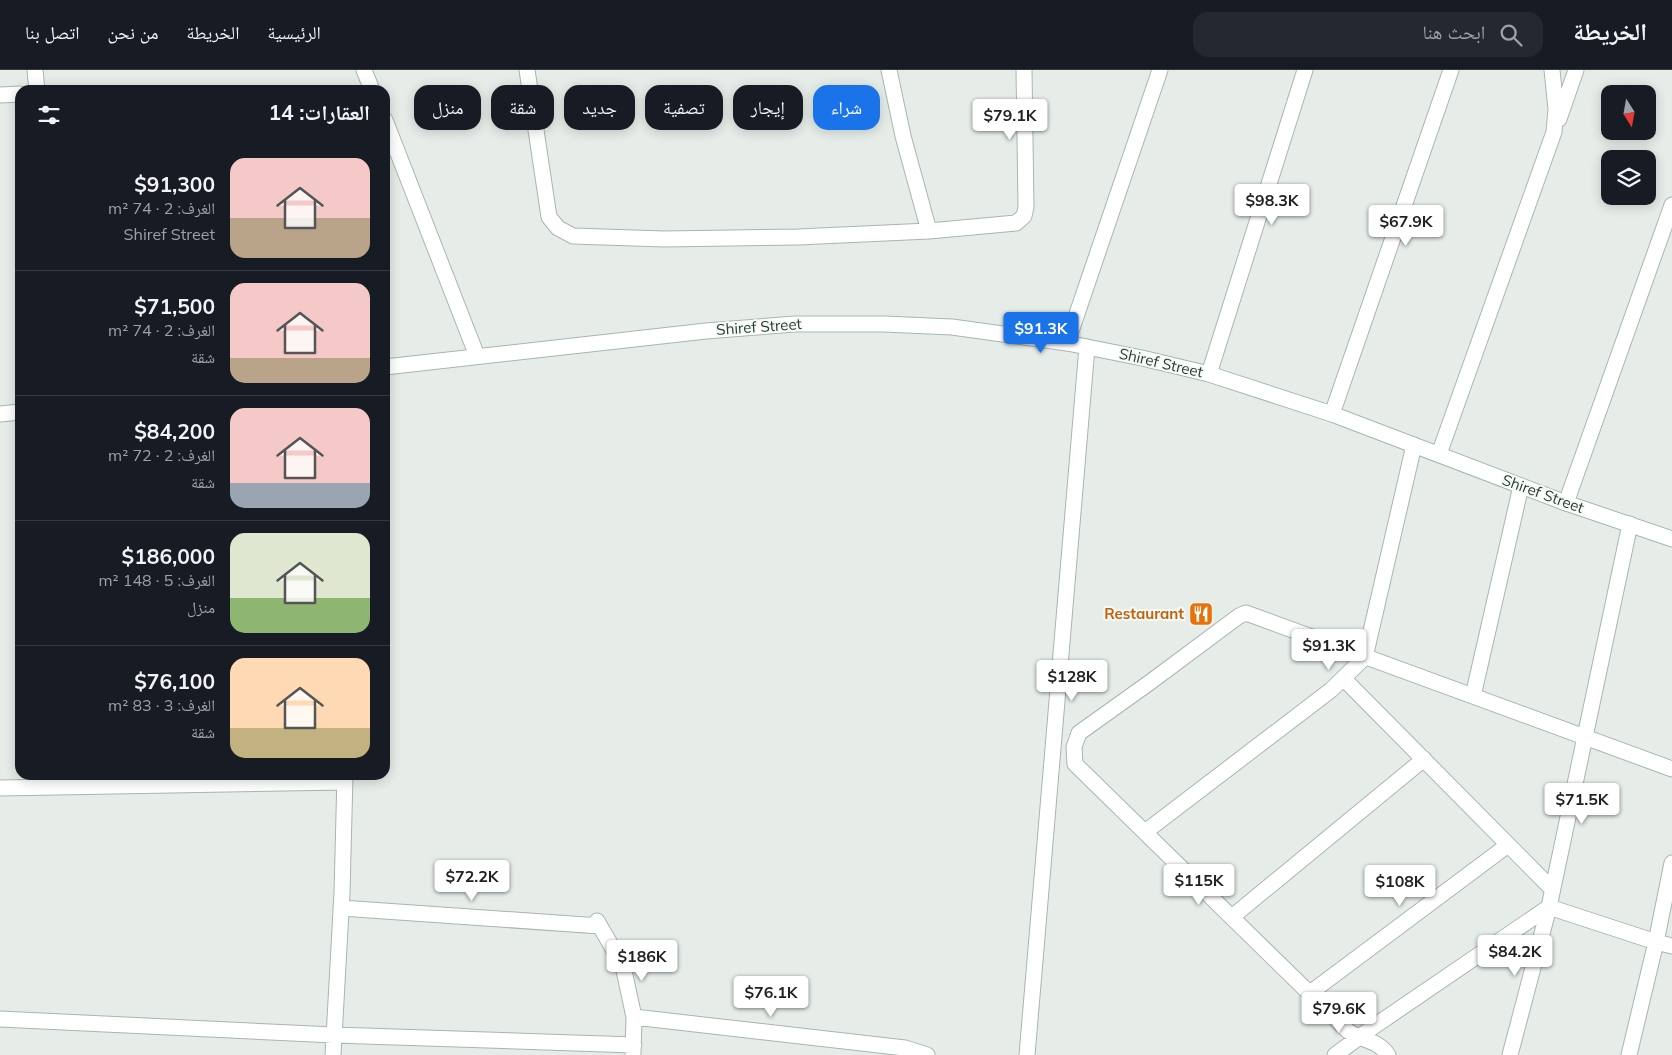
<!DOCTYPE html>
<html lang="ar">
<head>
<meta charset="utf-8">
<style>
  body { margin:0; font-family:Mulish,"Noto Naskh Arabic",sans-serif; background:#242831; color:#f1f3f6; direction:rtl; height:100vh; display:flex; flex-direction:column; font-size:19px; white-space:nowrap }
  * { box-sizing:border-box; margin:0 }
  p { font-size:16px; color:#9ea1a6 }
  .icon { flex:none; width:28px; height:28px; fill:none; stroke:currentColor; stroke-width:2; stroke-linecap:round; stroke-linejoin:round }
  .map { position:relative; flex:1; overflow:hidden; direction:ltr }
  .details { position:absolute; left:15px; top:15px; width:375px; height:695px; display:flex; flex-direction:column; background:#171b24; border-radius:15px; box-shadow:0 2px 12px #0003; direction:rtl }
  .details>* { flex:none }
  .hud { position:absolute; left:405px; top:15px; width:475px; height:45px; direction:rtl; display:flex; gap:10px }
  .needle { width:32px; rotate:169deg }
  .tools { position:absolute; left:1601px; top:15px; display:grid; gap:10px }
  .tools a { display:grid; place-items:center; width:55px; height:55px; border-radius:10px; background:#171b24; box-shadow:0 2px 12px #0003; font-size:25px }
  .price { position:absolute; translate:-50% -42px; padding:0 11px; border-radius:5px; background:#fff; color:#222; font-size:16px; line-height:32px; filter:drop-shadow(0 1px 2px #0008) }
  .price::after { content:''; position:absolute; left:50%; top:30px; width:15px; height:11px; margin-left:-8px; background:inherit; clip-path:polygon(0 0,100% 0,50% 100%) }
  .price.current { background:#1a73e8; color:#fff }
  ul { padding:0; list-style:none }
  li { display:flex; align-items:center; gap:15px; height:125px; padding:0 20px }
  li+li { border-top:1px solid #363941 }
  li span { display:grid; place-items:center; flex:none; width:140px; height:100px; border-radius:15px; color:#555 }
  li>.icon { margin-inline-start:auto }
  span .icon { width:60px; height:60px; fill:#fffc; stroke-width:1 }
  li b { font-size:21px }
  h2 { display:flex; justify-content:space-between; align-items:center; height:60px; padding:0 20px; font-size:21px }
  .chip { padding:0 18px; border-radius:15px; background:#171b24; box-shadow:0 2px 12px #0003; font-size:18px; line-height:45px }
  .chip.current { background:#1a73e8; color:#fff }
  header { display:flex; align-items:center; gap:30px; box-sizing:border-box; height:70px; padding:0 25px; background:#171b24; border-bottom:1px solid #363941 }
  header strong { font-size:24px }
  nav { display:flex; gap:28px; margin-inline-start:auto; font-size:18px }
  .search { width:350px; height:45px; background:#242831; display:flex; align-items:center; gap:12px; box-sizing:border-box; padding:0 18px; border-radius:15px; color:#9ea1a6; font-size:19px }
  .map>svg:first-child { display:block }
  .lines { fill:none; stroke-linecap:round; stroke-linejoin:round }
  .street-casing { stroke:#a9b5af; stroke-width:17 }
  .secondary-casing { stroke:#a5b7af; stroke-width:17 }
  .street { stroke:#fff; stroke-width:15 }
  .secondary { stroke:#fff; stroke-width:15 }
  .labels { text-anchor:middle; stroke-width:4; stroke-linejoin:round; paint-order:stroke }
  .street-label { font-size:15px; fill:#273d34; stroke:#f6faf7 }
  .food-label { font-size:15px; font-weight:bold; fill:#c56008; stroke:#f6faf7; text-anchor:end }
</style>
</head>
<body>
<header>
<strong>الخريطة</strong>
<div class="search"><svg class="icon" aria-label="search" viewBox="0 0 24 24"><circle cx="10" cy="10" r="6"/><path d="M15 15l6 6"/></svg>ابحث هنا</div>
<nav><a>الرئيسية</a><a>الخريطة</a><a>من نحن</a><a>اتصل بنا</a></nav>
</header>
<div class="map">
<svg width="1672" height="985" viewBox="0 0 1672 985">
  <rect width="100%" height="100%" fill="#e6ede9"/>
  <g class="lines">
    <defs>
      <path id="street" d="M35,0L37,20
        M364,0L372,20
        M527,0L549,147L558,158L573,166L664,169L798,167L929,161L1016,153L1024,146L1026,137L1024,0
        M889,0L903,66L929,161
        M0,25L20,24
        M1559,49L1576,0
        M385,50L477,286
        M1067,273L1160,0
        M1209,304L1305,0
        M1332,344L1451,0
        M1439,384L1554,62L1556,39L1552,0
        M1566,433L1672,135
        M1343,608L1552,819
        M1473,626L1521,416
        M0,718L344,712
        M1145,762L1331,620L1365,587L1414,375
        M1549,837L1656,872L1672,876
        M341,838L600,856
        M1232,847L1424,689
        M597,851L623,896L634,947L633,984
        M1310,923L1508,775
        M634,947L905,978L927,985
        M0,949L334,965L634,975
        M333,985L342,823L345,705
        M1027,985L1087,277
        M1335,985L1373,957L1549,837
        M1388,985C1377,969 1362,971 1348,961L1075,694L1074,677L1079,663L1149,613L1239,546L1246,543L1672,699
        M1510,985L1549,837L1630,454
        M1629,985L1656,872L1672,793"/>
      <path id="secondary" d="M385,297L706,261L795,254H884L952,257L1067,273L1142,288L1209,304L1332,344L1566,433L1672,469
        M0,344L20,342"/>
    </defs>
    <use href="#street" class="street-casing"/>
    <use href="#secondary" class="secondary-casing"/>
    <use href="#street" class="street"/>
    <use href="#secondary" class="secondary"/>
  </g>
  <defs>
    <symbol id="restaurant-square" viewBox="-11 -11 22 22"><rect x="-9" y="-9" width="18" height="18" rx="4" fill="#e8710a" stroke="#f6faf7"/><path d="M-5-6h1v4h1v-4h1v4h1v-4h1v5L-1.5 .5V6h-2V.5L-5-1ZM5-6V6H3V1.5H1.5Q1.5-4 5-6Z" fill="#fff"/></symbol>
  </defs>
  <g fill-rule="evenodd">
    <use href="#restaurant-square" x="1187" y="530" width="28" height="28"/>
  </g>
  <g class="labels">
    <g class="street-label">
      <text transform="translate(759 257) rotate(-4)" y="5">Shiref Street</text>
      <text transform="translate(1161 293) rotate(13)" y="5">Shiref Street</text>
      <text transform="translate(1543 424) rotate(20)" y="5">Shiref Street</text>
    </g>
    <g class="food-label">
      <text x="1184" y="549">Restaurant</text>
    </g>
  </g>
</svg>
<div class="tools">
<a><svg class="needle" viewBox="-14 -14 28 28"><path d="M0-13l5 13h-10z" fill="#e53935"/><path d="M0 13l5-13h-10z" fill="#9ea1a6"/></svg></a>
<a><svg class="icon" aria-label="layers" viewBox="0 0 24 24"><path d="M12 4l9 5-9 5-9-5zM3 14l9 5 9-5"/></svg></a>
</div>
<b class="price" style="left:1010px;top:71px">$79.1K</b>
<b class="price" style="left:1272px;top:156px">$98.3K</b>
<b class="price" style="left:1406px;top:177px">$67.9K</b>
<b class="price current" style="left:1041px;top:284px">$91.3K</b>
<b class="price" style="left:1329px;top:601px">$91.3K</b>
<b class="price" style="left:1072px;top:632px">$128K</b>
<b class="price" style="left:1582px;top:755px">$71.5K</b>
<b class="price" style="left:472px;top:832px">$72.2K</b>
<b class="price" style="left:1199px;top:836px">$115K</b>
<b class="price" style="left:1400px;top:837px">$108K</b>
<b class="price" style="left:1515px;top:907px">$84.2K</b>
<b class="price" style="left:642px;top:912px">$186K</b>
<b class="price" style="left:771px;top:948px">$76.1K</b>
<b class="price" style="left:1339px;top:964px">$79.6K</b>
<div class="hud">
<a class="chip current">شراء</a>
<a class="chip">إيجار</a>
<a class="chip">تصفية</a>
<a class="chip">جديد</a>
<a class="chip">شقة</a>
<a class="chip">منزل</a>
</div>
<section class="details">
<h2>العقارات: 14<svg class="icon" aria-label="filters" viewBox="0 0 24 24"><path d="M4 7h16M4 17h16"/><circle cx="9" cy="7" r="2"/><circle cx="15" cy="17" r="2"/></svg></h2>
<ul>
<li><span style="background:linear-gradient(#f6c9c9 60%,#b9a48a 0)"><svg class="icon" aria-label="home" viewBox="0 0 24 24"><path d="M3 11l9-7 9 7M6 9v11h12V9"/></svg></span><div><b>$91,300</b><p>الغرف: 2 · 74 m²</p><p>Shiref Street</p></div></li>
<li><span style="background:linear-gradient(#f6c9c9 75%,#b9a48a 0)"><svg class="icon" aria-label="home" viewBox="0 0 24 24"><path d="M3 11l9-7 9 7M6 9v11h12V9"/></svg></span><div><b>$71,500</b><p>الغرف: 2 · 74 m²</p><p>شقة</p></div></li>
<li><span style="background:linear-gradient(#f6c9c9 75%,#9aa5b1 0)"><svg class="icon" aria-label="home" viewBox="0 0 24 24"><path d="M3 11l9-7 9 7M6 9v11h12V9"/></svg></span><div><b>$84,200</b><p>الغرف: 2 · 72 m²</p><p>شقة</p></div></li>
<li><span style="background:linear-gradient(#dfe7d0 65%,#8fb573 0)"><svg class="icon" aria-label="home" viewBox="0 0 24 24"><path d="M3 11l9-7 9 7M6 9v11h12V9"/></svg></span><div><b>$186,000</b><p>الغرف: 5 · 148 m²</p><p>منزل</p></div></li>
<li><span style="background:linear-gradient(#ffd9b3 70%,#c2b280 0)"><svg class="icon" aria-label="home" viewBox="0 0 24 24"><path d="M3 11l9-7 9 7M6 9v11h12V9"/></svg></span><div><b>$76,100</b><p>الغرف: 3 · 83 m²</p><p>شقة</p></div></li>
</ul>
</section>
</div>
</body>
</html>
